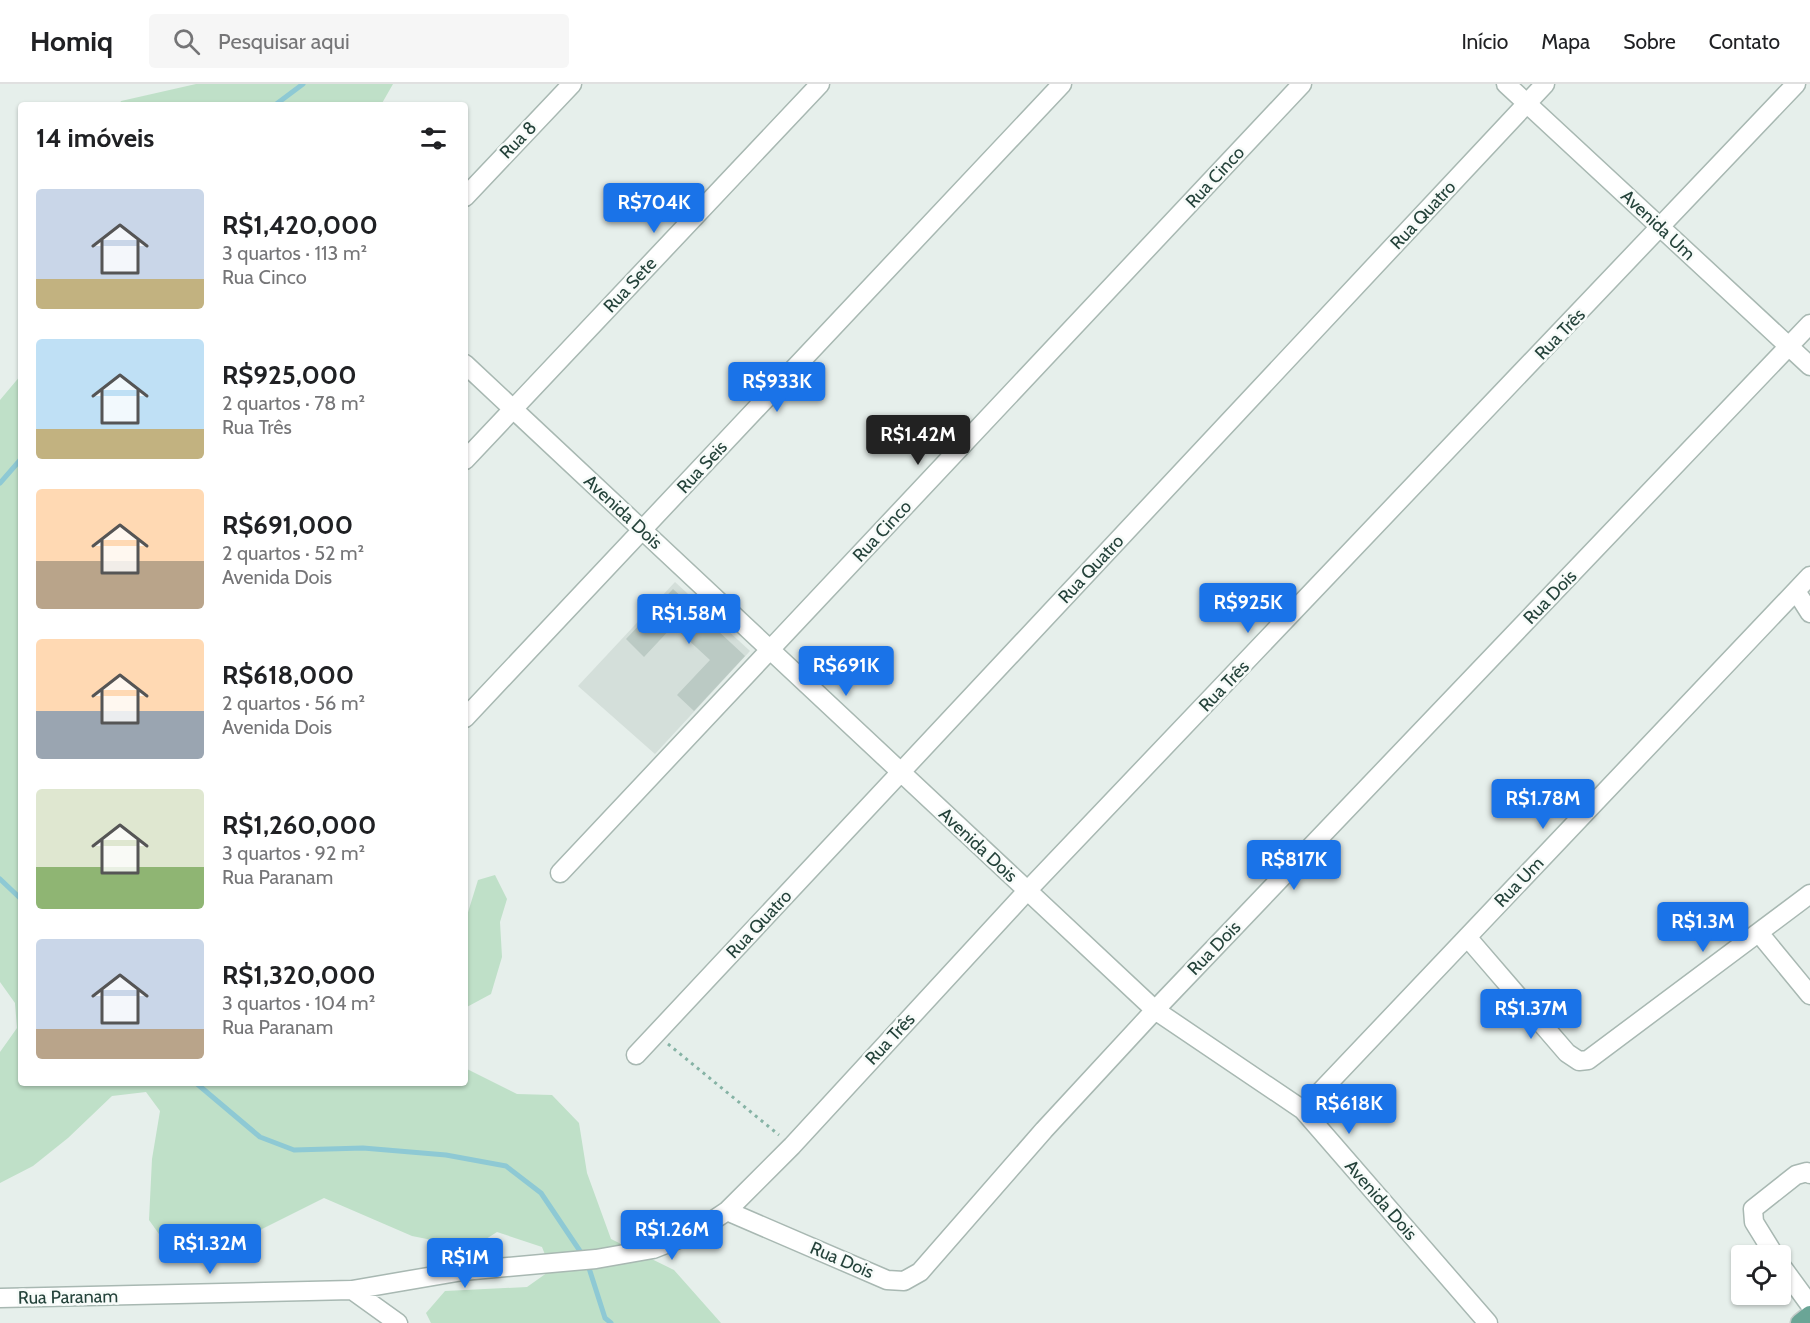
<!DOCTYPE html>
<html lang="pt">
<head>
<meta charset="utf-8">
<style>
  body { margin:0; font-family:Cabin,sans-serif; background:#f6f6f6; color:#202124; height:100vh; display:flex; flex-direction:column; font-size:22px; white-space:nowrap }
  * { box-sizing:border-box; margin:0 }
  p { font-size:20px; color:#757577 }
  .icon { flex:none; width:33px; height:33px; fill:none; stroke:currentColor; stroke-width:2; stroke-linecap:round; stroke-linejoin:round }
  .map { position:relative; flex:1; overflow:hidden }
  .drawer { position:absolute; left:18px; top:18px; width:450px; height:984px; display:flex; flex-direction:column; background:#fff; border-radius:6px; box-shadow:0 2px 4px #0004 }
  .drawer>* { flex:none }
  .controls { position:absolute; left:1731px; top:1161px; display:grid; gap:12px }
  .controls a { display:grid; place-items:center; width:60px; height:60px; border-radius:6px; background:#fff; box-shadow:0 2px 4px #0004; font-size:30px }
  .price { position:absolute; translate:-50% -51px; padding:0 14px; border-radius:6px; background:#1a73e8; color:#fff; font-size:20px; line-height:39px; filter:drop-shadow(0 2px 3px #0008) }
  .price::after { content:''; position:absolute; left:50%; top:36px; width:18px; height:14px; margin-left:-9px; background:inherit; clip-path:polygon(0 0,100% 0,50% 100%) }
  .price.active { background:#222; color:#fff }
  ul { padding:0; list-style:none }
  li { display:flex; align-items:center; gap:18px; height:150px; padding:0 18px }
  li span { display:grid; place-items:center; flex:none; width:168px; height:120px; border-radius:6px; color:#555 }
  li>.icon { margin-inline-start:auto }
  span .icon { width:72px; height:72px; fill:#fffc; stroke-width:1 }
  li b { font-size:26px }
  h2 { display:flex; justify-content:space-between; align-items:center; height:72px; padding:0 18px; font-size:26px }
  header { display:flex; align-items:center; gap:36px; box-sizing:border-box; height:84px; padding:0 30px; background:#fff; border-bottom:2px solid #e0e0e0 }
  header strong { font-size:28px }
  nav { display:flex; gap:33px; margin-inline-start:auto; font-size:21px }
  .search { width:420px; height:54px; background:#f6f6f6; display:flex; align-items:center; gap:15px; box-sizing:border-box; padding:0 21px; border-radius:6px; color:#757577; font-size:22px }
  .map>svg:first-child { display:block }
  .built { fill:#d4dfda }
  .green { fill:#bfe0c8 }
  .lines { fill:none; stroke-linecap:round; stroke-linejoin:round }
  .stream { stroke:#8ec9d4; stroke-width:5 }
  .building { fill:#bbcac4 }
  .minor-casing { stroke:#a8b8b2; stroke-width:21 }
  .major-casing { stroke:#c2cac8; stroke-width:21 }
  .path { stroke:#86b3a5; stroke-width:3; stroke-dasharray:3 4.5; stroke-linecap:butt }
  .minor { stroke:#fff; stroke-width:18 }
  .major { stroke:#6aa596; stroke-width:18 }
  .labels { text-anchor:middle; stroke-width:5; stroke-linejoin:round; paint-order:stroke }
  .street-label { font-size:18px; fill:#24423a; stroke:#f7fbf9 }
</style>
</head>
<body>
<header>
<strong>Homiq</strong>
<div class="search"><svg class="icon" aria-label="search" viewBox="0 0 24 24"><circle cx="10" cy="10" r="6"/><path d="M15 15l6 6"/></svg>Pesquisar aqui</div>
<nav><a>Início</a><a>Mapa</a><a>Sobre</a><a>Contato</a></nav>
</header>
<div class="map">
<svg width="1810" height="1239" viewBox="0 0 1810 1239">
  <rect width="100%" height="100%" fill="#e6efeb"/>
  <path class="built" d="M675,498L750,567L655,670L578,602Z"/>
  <path class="green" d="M196,0H393L381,21H119L121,17Z
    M21,291V999H465V984L517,1010L552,1011L579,1039L587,1089L611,1155L674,1186L721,1239H431L426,1229L445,1207L527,1203L551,1186L542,1163L497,1148L472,1164L412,1152L324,1114L262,1145L233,1172L171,1167L149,1136L152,1075L160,1027L146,1008L112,1012L68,1054L33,1082L0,1099V968L17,944L15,919L0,898V316Z
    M495,791L507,815L500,838L502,873L491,910L465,924V838L478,796Z"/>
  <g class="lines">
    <path class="stream" d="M275,21L303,0
      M0,399L21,375
      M0,795L21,815
      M196,999L260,1053L294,1066L363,1064L446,1071L506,1082L541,1109L584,1173
      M588,1181L605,1234L611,1239"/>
  </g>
  <path class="building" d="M673,505L745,572L694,627L677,611L710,576L673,542L644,573L626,555Z"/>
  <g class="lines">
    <defs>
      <path id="minor" d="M1506,0L1810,282
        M465,113L572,0
        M465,280L1155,926L1303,1026L1488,1239
        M465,376L820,0
        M1796,507L1810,529
        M465,634L1062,0
        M560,789L1302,0
        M1759,849L1810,911
        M1467,853L1567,969L1579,977L1588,976L1810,810
        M636,971L1545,0
        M1303,1026L1810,492
        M727,1127L887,1196L904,1197L920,1188L1044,1046L1155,926L1810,240
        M1775,1172L1754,1138L1753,1125L1796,1091L1807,1088L1810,1090
        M1780,1180L1810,1221
        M352,1206L463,1187L596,1175L653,1165L694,1149L727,1127L792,1062L1027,807L1796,0
        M0,1214L352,1206L398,1239"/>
      <path id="major" d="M1800,1239L1810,1231"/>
    </defs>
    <use href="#minor" class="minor-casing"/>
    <use href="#major" class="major-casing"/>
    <path class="path" d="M668,960L779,1051"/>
    <use href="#minor" class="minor"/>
    <use href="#major" class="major"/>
  </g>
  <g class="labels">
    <g class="street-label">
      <text transform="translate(518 56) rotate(-46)" y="6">Rua 8</text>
      <text transform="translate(1215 93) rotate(-47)" y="6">Rua Cinco</text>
      <text transform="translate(1423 131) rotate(-47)" y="6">Rua Quatro</text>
      <text transform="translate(1658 141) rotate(43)" y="6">Avenida Um</text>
      <text transform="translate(630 201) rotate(-47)" y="6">Rua Sete</text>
      <text transform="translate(1560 250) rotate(-46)" y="6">Rua Três</text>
      <text transform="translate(702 383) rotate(-47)" y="6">Rua Seis</text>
      <text transform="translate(623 428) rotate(43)" y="6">Avenida Dois</text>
      <text transform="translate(882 447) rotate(-47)" y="6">Rua Cinco</text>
      <text transform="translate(1091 485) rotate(-47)" y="6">Rua Quatro</text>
      <text transform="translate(1550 513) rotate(-46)" y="6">Rua Dois</text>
      <text transform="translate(1224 602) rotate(-46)" y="6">Rua Três</text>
      <text transform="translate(978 761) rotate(43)" y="6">Avenida Dois</text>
      <text transform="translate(1519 798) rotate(-46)" y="6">Rua Um</text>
      <text transform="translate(759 840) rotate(-47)" y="6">Rua Quatro</text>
      <text transform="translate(1214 864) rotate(-46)" y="6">Rua Dois</text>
      <text transform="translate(890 955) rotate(-47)" y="6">Rua Três</text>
      <text transform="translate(1381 1116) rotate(49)" y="6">Avenida Dois</text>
      <text transform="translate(842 1176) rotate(23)" y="6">Rua Dois</text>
      <text transform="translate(68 1213) rotate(-1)" y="6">Rua Paranam</text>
    </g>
  </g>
</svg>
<div class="controls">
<a><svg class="icon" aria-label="locate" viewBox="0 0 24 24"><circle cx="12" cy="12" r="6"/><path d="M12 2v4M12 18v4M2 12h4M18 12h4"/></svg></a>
</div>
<b class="price" style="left:654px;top:150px">R$704K</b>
<b class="price" style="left:777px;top:329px">R$933K</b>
<b class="price active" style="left:918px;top:382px">R$1.42M</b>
<b class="price" style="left:1248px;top:550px">R$925K</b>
<b class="price" style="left:689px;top:561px">R$1.58M</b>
<b class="price" style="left:846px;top:613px">R$691K</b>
<b class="price" style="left:1543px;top:746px">R$1.78M</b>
<b class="price" style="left:1294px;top:807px">R$817K</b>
<b class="price" style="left:1703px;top:869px">R$1.3M</b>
<b class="price" style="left:1531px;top:956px">R$1.37M</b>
<b class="price" style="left:1349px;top:1051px">R$618K</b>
<b class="price" style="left:672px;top:1177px">R$1.26M</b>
<b class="price" style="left:210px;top:1191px">R$1.32M</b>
<b class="price" style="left:465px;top:1205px">R$1M</b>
<section class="drawer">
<h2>14 imóveis<svg class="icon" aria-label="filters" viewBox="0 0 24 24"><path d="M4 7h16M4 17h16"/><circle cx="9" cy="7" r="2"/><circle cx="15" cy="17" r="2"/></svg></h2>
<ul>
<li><span style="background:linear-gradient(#c9d6e8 75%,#c2b280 0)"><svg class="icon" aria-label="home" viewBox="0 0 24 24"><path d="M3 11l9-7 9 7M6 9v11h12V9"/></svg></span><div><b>R$1,420,000</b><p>3 quartos · 113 m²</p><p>Rua Cinco</p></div></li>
<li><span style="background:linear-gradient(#bfe0f5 75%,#c2b280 0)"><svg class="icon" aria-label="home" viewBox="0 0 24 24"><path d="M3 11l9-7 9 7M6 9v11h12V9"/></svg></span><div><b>R$925,000</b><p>2 quartos · 78 m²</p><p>Rua Três</p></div></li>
<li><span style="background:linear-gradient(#ffd9b3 60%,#b9a48a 0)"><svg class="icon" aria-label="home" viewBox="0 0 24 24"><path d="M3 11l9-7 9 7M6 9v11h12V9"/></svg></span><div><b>R$691,000</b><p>2 quartos · 52 m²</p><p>Avenida Dois</p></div></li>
<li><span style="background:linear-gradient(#ffd9b3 60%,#9aa5b1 0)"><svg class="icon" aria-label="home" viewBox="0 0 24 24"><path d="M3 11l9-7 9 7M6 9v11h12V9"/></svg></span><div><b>R$618,000</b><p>2 quartos · 56 m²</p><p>Avenida Dois</p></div></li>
<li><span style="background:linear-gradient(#dfe7d0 65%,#8fb573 0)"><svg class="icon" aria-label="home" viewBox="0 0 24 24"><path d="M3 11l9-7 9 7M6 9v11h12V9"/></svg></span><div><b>R$1,260,000</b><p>3 quartos · 92 m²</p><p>Rua Paranam</p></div></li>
<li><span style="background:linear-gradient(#c9d6e8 75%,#b9a48a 0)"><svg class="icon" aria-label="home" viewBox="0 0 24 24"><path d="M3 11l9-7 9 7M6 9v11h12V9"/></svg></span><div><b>R$1,320,000</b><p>3 quartos · 104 m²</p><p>Rua Paranam</p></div></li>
</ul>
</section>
</div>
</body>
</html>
